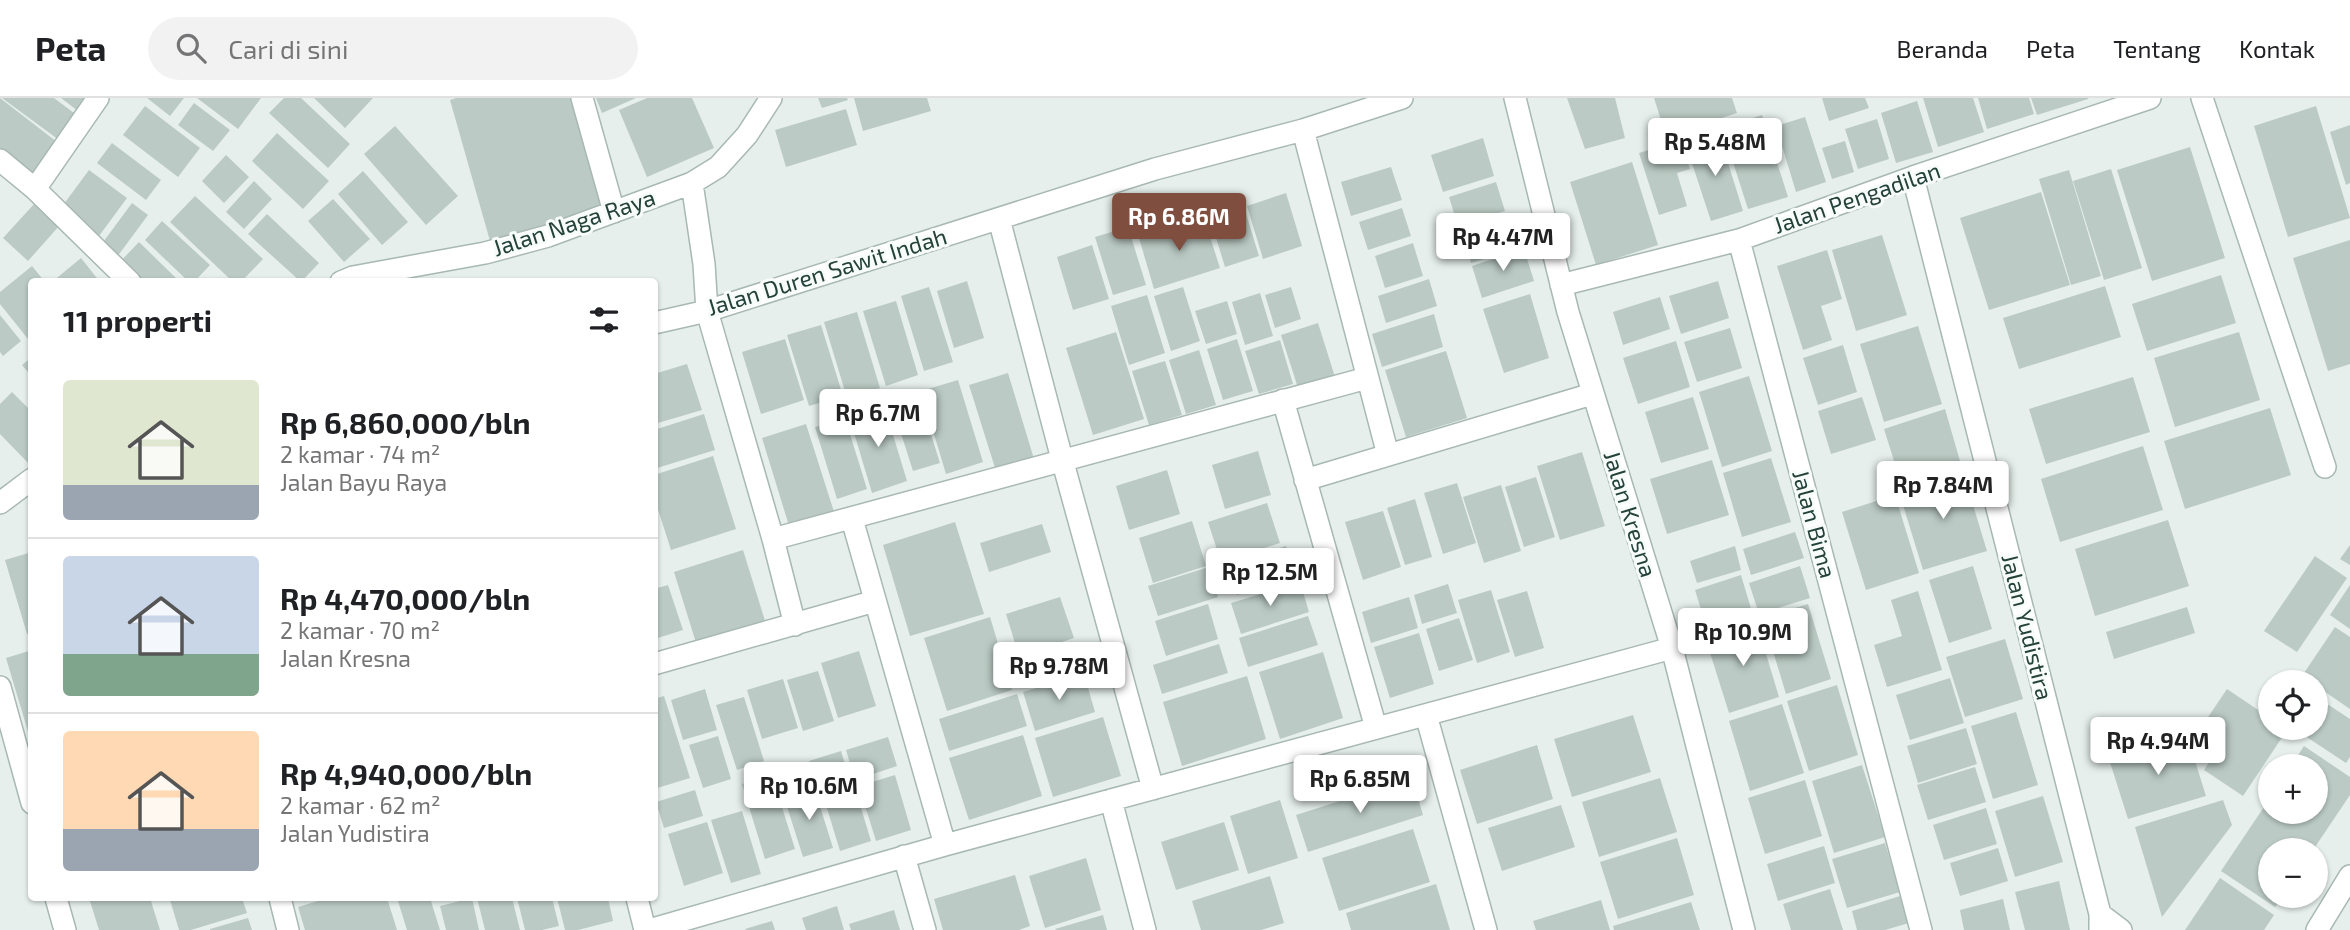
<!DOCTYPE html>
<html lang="id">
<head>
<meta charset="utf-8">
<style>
  body { margin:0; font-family:"Exo 2",sans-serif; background:#f2f2f2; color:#202124; height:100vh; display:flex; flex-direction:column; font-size:26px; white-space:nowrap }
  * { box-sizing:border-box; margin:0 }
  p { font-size:23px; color:#757577 }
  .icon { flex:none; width:38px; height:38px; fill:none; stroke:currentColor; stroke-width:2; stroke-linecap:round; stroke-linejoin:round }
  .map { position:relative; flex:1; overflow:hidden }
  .side { position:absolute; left:28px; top:180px; width:630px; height:623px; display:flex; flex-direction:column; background:#fff; border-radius:7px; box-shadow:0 2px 5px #0004 }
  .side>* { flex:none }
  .fabs { position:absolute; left:2258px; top:572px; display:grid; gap:14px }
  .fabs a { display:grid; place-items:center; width:70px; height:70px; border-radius:50%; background:#fff; box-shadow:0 2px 5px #0004; font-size:35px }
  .price { position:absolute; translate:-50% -60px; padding:0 16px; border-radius:7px; background:#fff; color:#222; font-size:23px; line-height:46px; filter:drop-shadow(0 2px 4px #0008) }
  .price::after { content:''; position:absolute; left:50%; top:42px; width:21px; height:16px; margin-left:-10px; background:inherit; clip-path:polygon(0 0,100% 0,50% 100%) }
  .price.active { background:#7f4e3f; color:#fff }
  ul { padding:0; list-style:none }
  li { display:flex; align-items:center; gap:21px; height:175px; padding:0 35px }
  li+li { border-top:2px solid #e0e0e0 }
  li span { display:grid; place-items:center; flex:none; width:196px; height:140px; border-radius:7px; color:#555 }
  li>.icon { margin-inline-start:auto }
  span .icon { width:84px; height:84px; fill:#fffc; stroke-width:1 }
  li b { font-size:30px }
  h2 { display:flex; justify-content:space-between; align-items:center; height:84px; padding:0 35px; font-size:30px }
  header { display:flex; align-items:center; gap:42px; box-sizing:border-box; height:98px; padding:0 35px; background:#fff; border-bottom:2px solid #e0e0e0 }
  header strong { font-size:33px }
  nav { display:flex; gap:38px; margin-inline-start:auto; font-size:24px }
  .search { width:490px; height:63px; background:#f2f2f2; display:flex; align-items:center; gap:18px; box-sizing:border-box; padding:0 24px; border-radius:38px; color:#757577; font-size:26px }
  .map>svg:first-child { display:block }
  .building { fill:#bbcac4 }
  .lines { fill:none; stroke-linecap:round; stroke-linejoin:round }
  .minor-casing { stroke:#a8b8b2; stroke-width:24 }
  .minor { stroke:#fff; stroke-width:21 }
  .labels { text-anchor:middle; stroke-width:6; stroke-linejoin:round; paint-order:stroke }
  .street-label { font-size:23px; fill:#24423a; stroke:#f7fbf9 }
</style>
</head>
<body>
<header>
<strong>Peta</strong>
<div class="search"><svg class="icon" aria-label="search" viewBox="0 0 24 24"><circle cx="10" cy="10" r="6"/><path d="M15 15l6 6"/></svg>Cari di sini</div>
<nav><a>Beranda</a><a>Peta</a><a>Tentang</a><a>Kontak</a></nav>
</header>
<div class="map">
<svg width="2350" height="832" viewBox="0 0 2350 832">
  <rect width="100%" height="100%" fill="#e6efeb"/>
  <path class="building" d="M0,0L57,44L33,76L0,51Z
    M2,0H54L78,18L59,42Z
    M61,0H88L78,13Z
    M147,0H184L170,18Z
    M197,0H261L238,31Z
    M284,0H301L350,46L328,70L269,15Z
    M314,0H373L345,30Z
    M456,0H573L603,110L490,143L450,2Z
    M596,0H636L602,15Z
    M647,0H692L714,50L647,79L619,12Z
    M818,0H847L848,2L822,10Z
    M854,0H927L931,13L863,33Z
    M1567,0H1615L1625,40L1585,51Z
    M1654,0H1732L1737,15L1666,38Z
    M1822,0H1865L1869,10L1829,23Z
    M1923,0H1973L1984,34L1938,49Z
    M1978,0H2029L2034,16L1987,31Z
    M2031,0H2088V1L2037,17Z
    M1917,3L1933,54L1896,65L1881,15Z
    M194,5L230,32L213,53L178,27Z
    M145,8L200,50L178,79L123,37Z
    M2316,8L2350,120L2288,139L2254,28Z
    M846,11L857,47L786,69L775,32Z
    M1762,17L1788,99L1748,111L1722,30Z
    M1805,19L1826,84L1796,94L1776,28Z
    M1877,21L1889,61L1858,71L1845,31Z
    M2350,27V85L2346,87L2330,34Z
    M395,28L458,98L426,127L364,56Z
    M277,35L329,83L303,111L252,63Z
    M1719,36L1743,113L1711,123L1686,47Z
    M1483,40L1494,78L1443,94L1431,57Z
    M1681,42L1690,71L1677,75L1687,108L1659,117L1639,55Z
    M1845,43L1854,74L1832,81L1822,50Z
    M112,45L161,82L146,102L97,65Z
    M2190,49L2225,160L2152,183L2117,72Z
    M226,57L249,79L224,105L202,83Z
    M1632,64L1658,147L1596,167L1570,84Z
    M1391,69L1402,102L1351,118L1341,84Z
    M2111,71L2142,170L2104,182L2073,83Z
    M89,72L127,100L99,138L61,110Z
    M2069,72L2101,178L2071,187L2039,81Z
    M363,73L408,124L382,147L338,96Z
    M254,83L272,101L244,131L226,114Z
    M1496,84L1505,113L1458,128L1449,99Z
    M2041,94L2070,187L1989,212L1960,120Z
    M1286,95L1302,148L1263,161L1247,108Z
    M195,98L263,161L241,184H233L170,124Z
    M333,101L370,141L344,164L308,123Z
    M35,105L60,127L28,163L3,140Z
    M132,105L148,117L114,163L98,151Z
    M1244,109L1259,158L1225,169L1210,120Z
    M1402,110L1411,138L1368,152L1359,124Z
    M267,116L319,165L301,184L248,136Z
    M1509,117L1519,150L1471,165L1461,132Z
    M1204,120L1220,170L1154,191L1139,140Z
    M162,123L210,167L194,184H189L145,142Z
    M1128,129L1146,187L1113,197L1095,139Z
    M1882,137L1907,217L1856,233L1832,152Z
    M2350,142V266L2328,273L2293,160Z
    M139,144L180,184H135L117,167Z
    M1413,145L1423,178L1385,190L1375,158Z
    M1092,147L1109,201L1073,212L1057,159Z
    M1524,151L1534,183L1482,200L1472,168Z
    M1827,152L1842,201L1821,208L1832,242L1803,252L1777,168Z
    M81,160L100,184H52Z
    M32,168L45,184H32V246L0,206V194Z
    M2221,177L2236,225L2147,253L2132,206Z
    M1429,181L1437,208L1386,225L1378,198Z
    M967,183L984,240L954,250L937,193Z
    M1718,183L1729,220L1681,236L1669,198Z
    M2105,188L2121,239L2019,271L2003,220Z
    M929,189L953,264L924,273L901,198Z
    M1183,189L1200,243L1171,253L1154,198Z
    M1291,189L1301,221L1275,230L1265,197Z
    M1260,195L1273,238L1245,247L1232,204Z
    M1530,196L1549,260L1504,275L1483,211Z
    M1147,197L1165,255L1129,267L1111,208Z
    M1660,199L1670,231L1623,247L1613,214Z
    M896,203L918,277L886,288L863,213Z
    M1227,203L1237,236L1206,246L1195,213Z
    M857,214L880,290L847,300L824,224Z
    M1434,216L1443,249L1382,269L1372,236Z
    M0,217L21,243L3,258L0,254Z
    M1318,225L1335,279L1298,290L1281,237Z
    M821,227L843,298L809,308L787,237Z
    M1918,228L1942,306L1884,324L1860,246Z
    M1730,230L1742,270L1697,284L1684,244Z
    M1116,234L1144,321L1093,337L1066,250Z
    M2239,234L2260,302L2175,329L2154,260Z
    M785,241L804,302L761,316L742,254Z
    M1237,241L1253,293L1223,302L1207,251Z
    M1280,242L1293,286L1259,296L1245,253Z
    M1676,243L1690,289L1638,306L1623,260Z
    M1843,247L1857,294L1818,307L1803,260Z
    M1199,252L1216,307L1186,316L1169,262Z
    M1446,253L1467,320L1406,339L1385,272Z
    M32,259V279L22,267Z
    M1165,263L1182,317L1149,327L1132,273Z
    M687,266L702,312L658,325L654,313V276Z
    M1008,275L1034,361L996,373L969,287Z
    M1749,278L1772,353L1722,369L1699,294Z
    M2133,279L2150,334L2046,366L2029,311Z
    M958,282L983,364L946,376L921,293Z
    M917,292L940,365L913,373L890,301Z
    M12,294L32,314V369L0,336V306Z
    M1693,299L1709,351L1661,365L1645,314Z
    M1862,299L1876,342L1831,356L1818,313Z
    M884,307L907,383L872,395L849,318Z
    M2270,310L2291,377L2185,411L2164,343Z
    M1945,311L1960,363L1900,382L1884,331Z
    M704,316L715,352L654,371V332Z
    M845,320L867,391L837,401L815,329Z
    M806,326L835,417L790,431L762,340Z
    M2143,348L2163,412L2060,444L2041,381Z
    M1258,353L1271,397L1225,411L1212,367Z
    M1582,354L1605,428L1560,442L1537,368Z
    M713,358L736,431L671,452L654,399V377Z
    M1771,360L1791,424L1742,439L1723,375Z
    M1712,362L1729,417L1667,436L1650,381Z
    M1167,372L1180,416L1129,432L1116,388Z
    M1963,374L1987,453L1923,472L1899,394Z
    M1536,379L1555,439L1524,449L1505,389Z
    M1457,385L1476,445L1443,456L1424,395Z
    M1501,387L1521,453L1484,465L1463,399Z
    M1895,397L1919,475L1866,492L1842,414Z
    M1415,401L1432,459L1405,467L1387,410Z
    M1267,405L1280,445L1221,464L1208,424Z
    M1383,413L1401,469L1363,482L1345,424Z
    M2168,422L2189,488L2095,518L2075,451Z
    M1192,423L1206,468L1153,485L1139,440Z
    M955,424L984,516L910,538L883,447Z
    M1042,426L1051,454L989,474L980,445Z
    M1795,434L1804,460L1751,477L1743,451Z
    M2350,447V467L2340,461Z
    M1286,448L1295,478L1237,497L1227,466Z
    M1735,448L1741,472L1697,485L1690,463Z
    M743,452L766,526L697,548L674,474Z
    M32,454V535L27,536L5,462Z
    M2315,458L2347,480L2297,554L2264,533Z
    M1800,468L1810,500L1759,516L1749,485Z
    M1973,468L1992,531L1949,545L1929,482Z
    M1209,469L1218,499L1158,518L1148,488Z
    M1741,477L1752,514L1706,528L1695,492Z
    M1300,484L1309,514L1241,536L1231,505Z
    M1448,486L1457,515L1422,526L1414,497Z
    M668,487L683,532L658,540L654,528V491Z
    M2350,487V531L2330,517Z
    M1491,492L1510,554L1477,565L1458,502Z
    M1527,493L1544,550L1515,559L1497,502Z
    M1918,493L1942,572L1887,589L1874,547L1902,538L1891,502Z
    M1060,499L1074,540L1019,558L1006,516Z
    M1409,499L1418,530L1371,545L1362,514Z
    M1208,506L1218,541L1166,558L1155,523Z
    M1808,506L1831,581L1786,596L1763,520Z
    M2187,509L2195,535L2114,561L2106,534Z
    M1308,518L1318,547L1248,569L1239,540Z
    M990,519L1012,592L947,613L924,540Z
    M1459,520L1473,562L1439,573L1426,531Z
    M1757,526L1779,599L1729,615L1706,542Z
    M2335,529L2350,539V611L2315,587V584L2302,578Z
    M1419,535L1434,586L1390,600L1374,549Z
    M2005,541L2023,601L1965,619L1946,559Z
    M1079,546L1086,569L1024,589L1017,566Z
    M1219,546L1228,575L1162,596L1153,567Z
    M32,552V637H29L6,560Z
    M859,553L876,608L838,620L821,565Z
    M1323,554L1343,620L1280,641L1259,574Z
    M818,573L834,623L803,633L787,582Z
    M1084,576L1095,614L1035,633L1023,594Z
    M1247,578L1266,641L1182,668L1163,604Z
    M1950,580L1964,625L1910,642L1896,597Z
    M783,581L798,630L762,641L747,592Z
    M1837,587L1858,657L1809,673L1787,603Z
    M705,591L717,632L683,642L671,602Z
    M2227,591L2270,620V630L2287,632L2243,698L2204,672L2225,640L2204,625Z
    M1017,596L1027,628L949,653L939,621Z
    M664,598L690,680L654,691V601Z
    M744,599L764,663L737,672L716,607Z
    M2318,600L2350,621V659L2346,665L2296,632L2297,630H2315V603Z
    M1782,606L1804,675L1750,693L1729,623Z
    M2016,614L2038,687L1993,701L1971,628Z
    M1633,617L1651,674L1572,699L1554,641Z
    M1103,619L1121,678L1053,699L1035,640Z
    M1966,630L1977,666L1918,685L1907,648Z
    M1023,637L1042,698L969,722L949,660Z
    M2187,637L2206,698L2128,721L2109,661Z
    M718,638L731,681L703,690L689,647Z
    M888,639L897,668L855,682L846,652Z
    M1537,647L1553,701L1477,726L1460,672Z
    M2304,648L2350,679V697L2313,752H2270V798H2283L2275,809L2221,773L2270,700V714H2315V668H2291Z
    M841,653L849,680L817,690L809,663Z
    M1862,667L1885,739L1834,755L1812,683Z
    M1975,669L1986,704L1928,722L1917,687Z
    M772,677L795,751L765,761L742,686Z
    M895,677L911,732L876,743L859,688Z
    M1412,680L1423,717L1308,754L1296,717Z
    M1660,680L1677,734L1599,759L1582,704Z
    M1805,682L1822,738L1765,756L1748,700Z
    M854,687L871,743L840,753L823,697Z
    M814,689L833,750L803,759L784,699Z
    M695,692L703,718L664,730L656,704Z
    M2043,698L2063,764L2015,779L1995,713Z
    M1280,702L1298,760L1248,776L1230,718Z
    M2223,702L2232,727L2162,819L2135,729Z
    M1561,707L1575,749L1502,773L1488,730Z
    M1986,710L1997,746L1944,762L1933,727Z
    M742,713L761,776L731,785L711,722Z
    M707,724L723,775L684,788L668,736Z
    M1224,724L1239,772L1176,792L1161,744Z
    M1413,731L1430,784L1339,813L1322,760Z
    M1677,740L1694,797L1618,821L1600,764Z
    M1885,745L1900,794L1847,810L1832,761Z
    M1824,748L1835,785L1778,803L1767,766Z
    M1998,750L2008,783L1960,798L1950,765Z
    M1086,760L1101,812L1045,830L1029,778Z
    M1015,777L1030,828L1019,832H943L934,801Z
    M1270,778L1284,825L1261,832H1201L1192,803Z
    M2220,780L2274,817L2264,832H2185Z
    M2059,783L2070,832H2025L2015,794Z
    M1436,786L1450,832H1351L1346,815Z
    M1830,791L1843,832H1791L1783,806Z
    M1900,798L1909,825L1885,832H1857L1852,813Z
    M89,800H150L160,832H99Z
    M176,800H242L247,815L191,832H179L170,802Z
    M328,800H387L397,832H305L298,809Z
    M397,800H430L440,832H407Z
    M472,800L479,832H446L440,808Z
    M477,800H512L520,832H485Z
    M517,800H552L559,828L542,832H525Z
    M557,800H608L613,823L578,832H565Z
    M2003,801L2010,832H1964L1960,812Z
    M1601,802L1610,832H1536L1533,823Z
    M1691,804L1700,832H1614L1613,828Z
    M837,808L844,832H806L802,820Z
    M894,812L900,832H851L849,826Z
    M1103,817L1107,832H1056L1055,831Z
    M248,820L252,832H210V831Z
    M772,823L775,832H746L745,831Z"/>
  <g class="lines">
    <defs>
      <path id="minor" d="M582,0L614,114
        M1515,0L1568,214L1672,550L1744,832
        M2202,0L2325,369
        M1303,32L1388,357
        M0,62L35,91L130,184
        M1913,79L2100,816V832
        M692,85L704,166L707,213L773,441L795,527
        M35,91L98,0
        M999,121L1062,361L1153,691
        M1739,142L1921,832
        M341,184L353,179L485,155L548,138L692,85L718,69L747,37L771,0
        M1561,187L1739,142L1913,79L2150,0
        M654,225L707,213L1155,71L1303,32L1402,0
        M1283,302L1376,630
        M1305,382L1592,296
        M0,405L32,381
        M852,421L945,747
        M773,441L1367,280
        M654,566L875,503
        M0,589L32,705
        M1426,617L1486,832
        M1111,702L1145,832
        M904,758L925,832
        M56,800L65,832
        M280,800L288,832
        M637,800L645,832
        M2100,816L2121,832
        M649,832L945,747L1672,550
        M2317,832L2350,778"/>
    </defs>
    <use href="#minor" class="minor-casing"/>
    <use href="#minor" class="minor"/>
  </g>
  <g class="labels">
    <g class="street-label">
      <text transform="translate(1857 100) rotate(-19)" y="8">Jalan Pengadilan</text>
      <text transform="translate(574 125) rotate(-18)" y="8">Jalan Naga Raya</text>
      <text transform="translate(827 174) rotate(-17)" y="8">Jalan Duren Sawit Indah</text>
      <text transform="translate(1630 416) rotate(73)" y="8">Jalan Kresna</text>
      <text transform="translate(1814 426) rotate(75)" y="8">Jalan Bima</text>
      <text transform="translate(2027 529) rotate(76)" y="8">Jalan Yudistira</text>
    </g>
  </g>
</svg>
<div class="fabs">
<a><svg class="icon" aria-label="locate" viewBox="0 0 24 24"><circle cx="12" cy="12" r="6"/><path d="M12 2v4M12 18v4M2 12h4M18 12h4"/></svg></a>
<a>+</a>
<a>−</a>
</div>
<b class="price" style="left:1715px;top:80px">Rp 5.48M</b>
<b class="price active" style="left:1179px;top:155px">Rp 6.86M</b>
<b class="price" style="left:1503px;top:175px">Rp 4.47M</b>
<b class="price" style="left:878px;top:351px">Rp 6.7M</b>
<b class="price" style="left:1943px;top:423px">Rp 7.84M</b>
<b class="price" style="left:1270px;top:510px">Rp 12.5M</b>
<b class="price" style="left:1743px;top:570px">Rp 10.9M</b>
<b class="price" style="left:1059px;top:604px">Rp 9.78M</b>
<b class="price" style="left:2158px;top:679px">Rp 4.94M</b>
<b class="price" style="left:1360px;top:717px">Rp 6.85M</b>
<b class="price" style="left:809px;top:724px">Rp 10.6M</b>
<section class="side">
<h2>11 properti<svg class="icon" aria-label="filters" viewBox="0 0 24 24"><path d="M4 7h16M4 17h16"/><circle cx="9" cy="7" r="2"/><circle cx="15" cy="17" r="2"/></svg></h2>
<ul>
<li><span style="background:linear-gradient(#dfe7d0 75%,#9aa5b1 0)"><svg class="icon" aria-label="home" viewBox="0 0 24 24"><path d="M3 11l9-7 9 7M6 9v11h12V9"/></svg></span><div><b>Rp 6,860,000/bln</b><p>2 kamar · 74 m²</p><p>Jalan Bayu Raya</p></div></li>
<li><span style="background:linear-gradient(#c9d6e8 70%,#7fa58c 0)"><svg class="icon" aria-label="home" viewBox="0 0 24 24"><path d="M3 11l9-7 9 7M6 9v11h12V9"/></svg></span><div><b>Rp 4,470,000/bln</b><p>2 kamar · 70 m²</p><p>Jalan Kresna</p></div></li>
<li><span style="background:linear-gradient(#ffd9b3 70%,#9aa5b1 0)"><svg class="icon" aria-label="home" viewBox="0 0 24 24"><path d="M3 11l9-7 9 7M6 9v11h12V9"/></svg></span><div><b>Rp 4,940,000/bln</b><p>2 kamar · 62 m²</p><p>Jalan Yudistira</p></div></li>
</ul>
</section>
</div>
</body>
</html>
